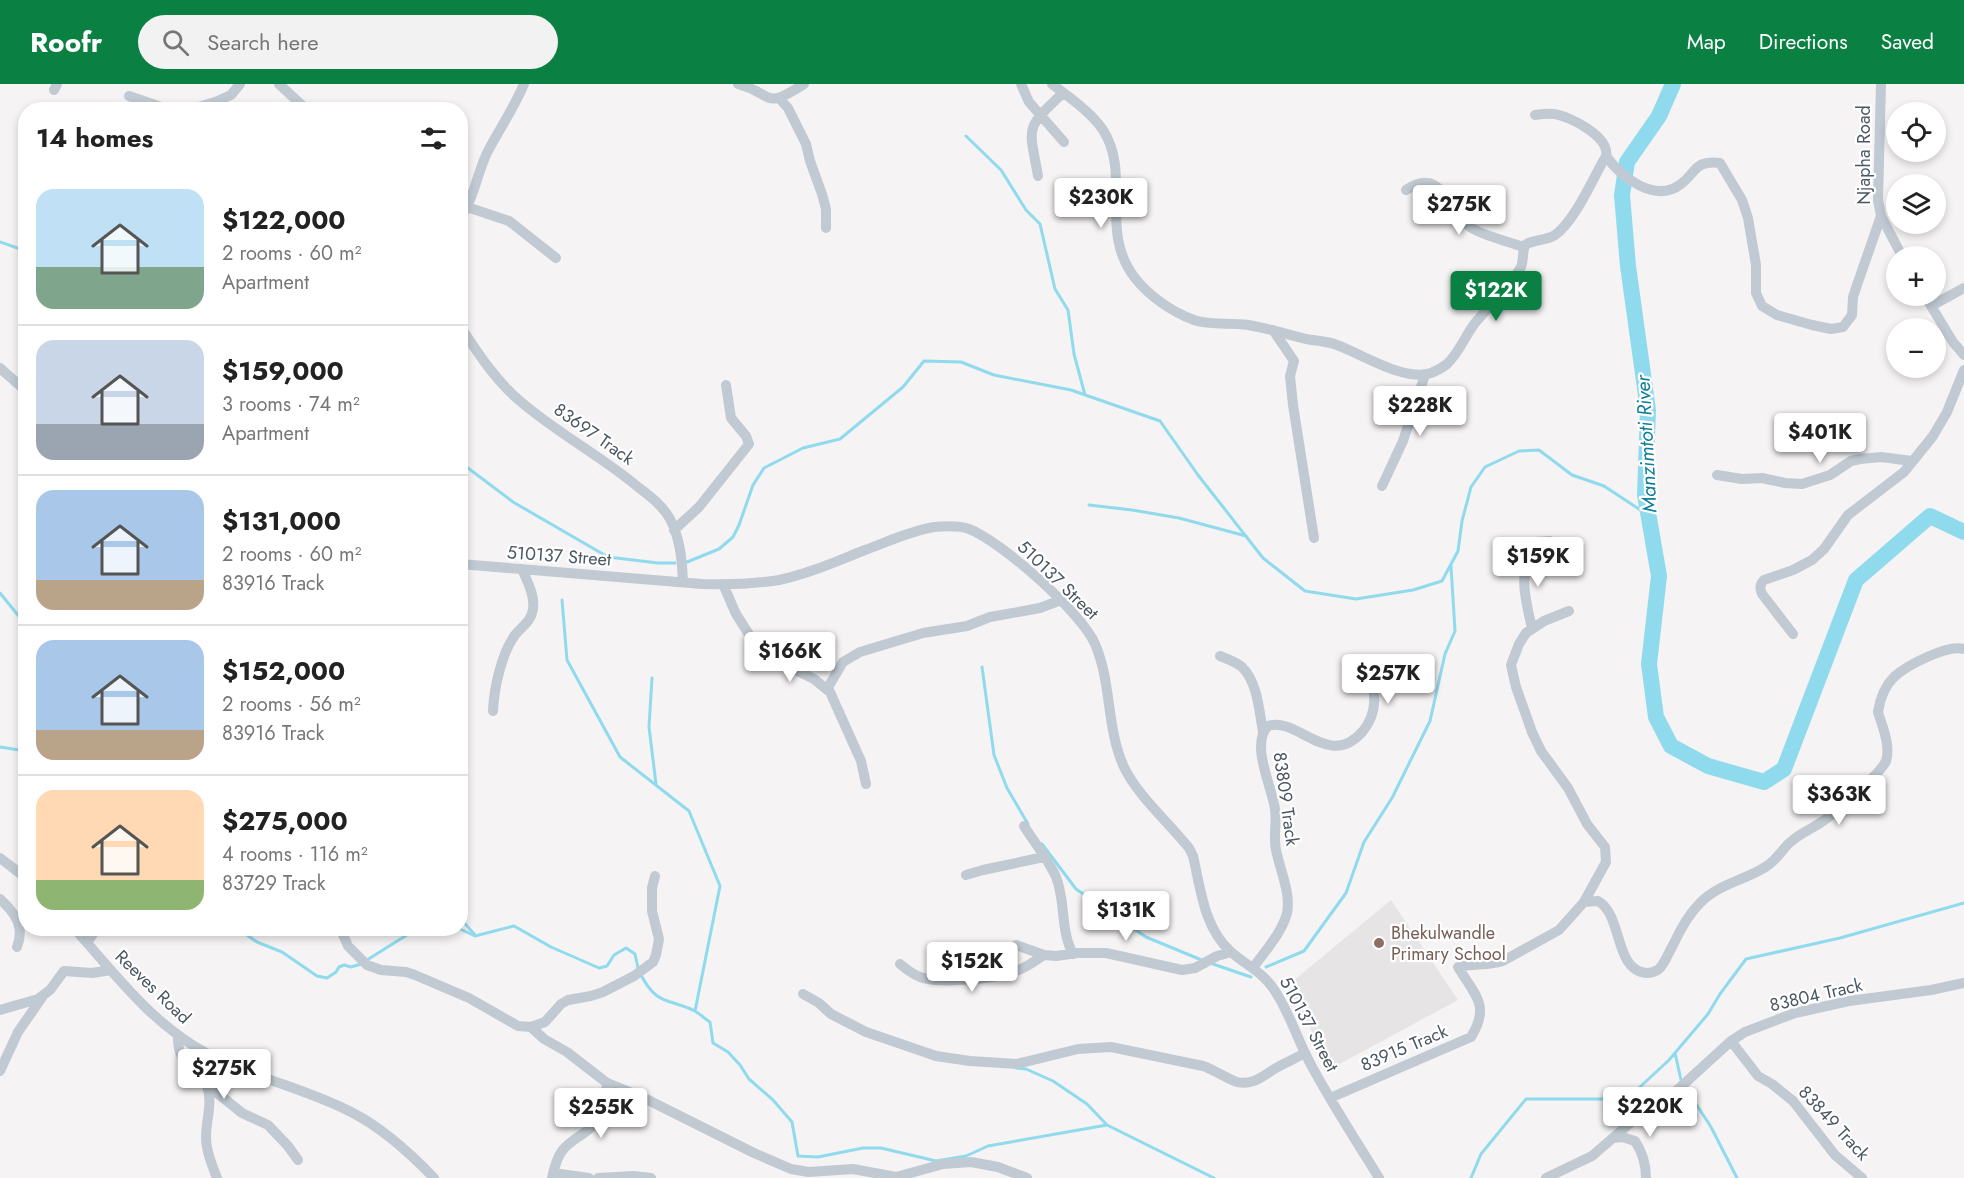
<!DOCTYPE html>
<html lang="en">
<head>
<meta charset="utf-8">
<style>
  body { margin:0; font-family:Jost,sans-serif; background:#f2f2f2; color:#222; height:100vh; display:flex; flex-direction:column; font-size:22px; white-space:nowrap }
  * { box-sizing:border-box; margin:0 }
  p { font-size:20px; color:#767676 }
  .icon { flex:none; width:33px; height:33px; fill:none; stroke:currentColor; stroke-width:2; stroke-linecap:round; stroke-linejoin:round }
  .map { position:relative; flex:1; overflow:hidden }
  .side { position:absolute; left:18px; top:18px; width:450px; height:834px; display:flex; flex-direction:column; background:#fff; border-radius:24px; box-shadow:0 3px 9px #0003 }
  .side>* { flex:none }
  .fabs { position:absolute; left:1886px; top:18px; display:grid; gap:12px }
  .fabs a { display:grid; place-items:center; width:60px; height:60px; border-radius:50%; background:#fff; box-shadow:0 3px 9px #0003; font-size:30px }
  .price { position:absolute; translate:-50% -51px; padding:0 14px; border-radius:6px; background:#fff; color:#222; font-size:20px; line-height:39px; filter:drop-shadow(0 2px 3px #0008) }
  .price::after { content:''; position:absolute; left:50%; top:36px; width:18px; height:14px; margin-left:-9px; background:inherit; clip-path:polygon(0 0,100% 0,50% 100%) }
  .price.current { background:#0b8043; color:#fff }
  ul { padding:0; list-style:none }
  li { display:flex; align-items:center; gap:18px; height:150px; padding:0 18px }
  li+li { border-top:2px solid #e0e0e0 }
  li span { display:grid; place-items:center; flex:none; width:168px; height:120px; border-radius:18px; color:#555 }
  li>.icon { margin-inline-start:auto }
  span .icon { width:72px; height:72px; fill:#fffc; stroke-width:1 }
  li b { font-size:26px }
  h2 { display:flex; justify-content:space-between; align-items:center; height:72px; padding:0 18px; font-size:26px }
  header { display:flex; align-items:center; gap:36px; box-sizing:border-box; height:84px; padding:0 30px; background:#0b8043; color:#fff }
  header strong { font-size:28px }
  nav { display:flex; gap:33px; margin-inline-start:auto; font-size:21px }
  .search { width:420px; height:54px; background:#f2f2f2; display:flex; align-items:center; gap:15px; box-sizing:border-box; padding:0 21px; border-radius:33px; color:#767676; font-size:22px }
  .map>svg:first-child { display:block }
  .education { fill:#e6e4e5 }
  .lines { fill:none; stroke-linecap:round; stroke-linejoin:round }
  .stream { stroke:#90daee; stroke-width:3 }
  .river { stroke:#90daee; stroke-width:16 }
  .minor { stroke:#c1cad2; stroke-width:10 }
  .education-dot { fill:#8d6e63; stroke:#fff; stroke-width:2 }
  .labels { text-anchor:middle; stroke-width:4.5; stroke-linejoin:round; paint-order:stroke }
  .street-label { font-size:18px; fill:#4a5661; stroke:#fff }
  .education-label { font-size:18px; fill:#785e54; stroke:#fff; text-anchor:start }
  .water-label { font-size:20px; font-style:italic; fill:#0c7c9b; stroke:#fff }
</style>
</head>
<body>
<header>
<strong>Roofr</strong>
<div class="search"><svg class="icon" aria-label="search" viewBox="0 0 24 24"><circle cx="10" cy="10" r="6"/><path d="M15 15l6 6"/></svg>Search here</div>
<nav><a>Map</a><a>Directions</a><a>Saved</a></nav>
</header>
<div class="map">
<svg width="1964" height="1094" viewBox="0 0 1964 1094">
  <rect width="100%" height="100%" fill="#f5f3f3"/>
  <path class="education" d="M1391,816L1458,916L1332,984L1287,902Z"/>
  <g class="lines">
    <path class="stream" d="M966,52L1001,86L1026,126L1040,140L1055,205L1068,226L1074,270L1085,311
      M0,158L26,167
      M460,378L513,418L608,473L658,479H675
      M1089,421L1132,426L1179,434L1246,452
      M687,478L719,465L733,453L739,441L753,401L764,384L803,364L840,355L903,303L924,277L961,278L994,291L1071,306L1160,337L1198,391L1263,474L1305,507L1356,515L1413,506L1442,497L1458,467L1462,437L1471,403L1485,383L1519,367L1539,366L1572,391L1604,402L1648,431
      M0,509L26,541
      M562,516L567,576L620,673L689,727L720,802L695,927
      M982,583L994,671L1007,704L1028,740
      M652,594L649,643L656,700
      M0,663L26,667
      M1042,760L1076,805L1146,853L1204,877
      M460,834L475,851
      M237,844L257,858L282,868L317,892L327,894L336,888L339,883L344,881L351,883L361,880
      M458,844L475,852L514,842L551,863L599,884L607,882L614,871L626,864L635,870L638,884
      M367,876L418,844
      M1210,879L1251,893
      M1266,883L1304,867L1346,809L1364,758L1392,714L1430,637L1445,570L1455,547L1451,482
      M641,891C657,922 669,914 695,927C700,930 705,935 710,938L713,959L728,968L740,981L749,995L773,1016L792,1038L798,1072L818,1073L863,1064H881L936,1077L966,1072L988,1062L1107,1041
      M1675,969L1681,996
      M1016,984L1026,985L1053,997L1087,1020L1107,1041L1214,1094
      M1687,1006L1711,1043L1737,1094
      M1471,1094L1481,1070L1526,1015H1627L1669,976L1708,930L1720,910L1746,875L1840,854L1964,819"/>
    <path class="river" d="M1673,0L1659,32L1627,78L1622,111L1628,182L1648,326L1645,411L1659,492L1649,580L1656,633L1671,662L1708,682L1764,698L1784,685L1856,496L1930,432L1964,448"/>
    <path class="minor" d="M279,0L307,26
      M738,0C775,10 762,27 804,0
      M1021,0L1029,18L1064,58
      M1052,0C1069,13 1091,28 1103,46C1132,91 1098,147 1135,194C1149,212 1172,228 1194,236C1212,242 1230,238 1248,241C1267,244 1286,250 1306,255C1316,257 1327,257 1337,261C1362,270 1404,298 1431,289C1436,287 1442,284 1447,280C1459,269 1465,252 1475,239C1490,221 1509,204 1521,183C1524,176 1522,168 1525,161C1534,155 1546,157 1555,151C1575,137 1593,94 1606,72C1610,53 1570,32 1554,30C1548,29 1542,30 1535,31
      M1881,0L1878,116L1881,132L1902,172
      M54,6L57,0
      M129,12L170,26
      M779,14L788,24L806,60L810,77L822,110L826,125V144
      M189,26L215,18L231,11L240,0
      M1606,72C1621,93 1655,120 1681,100C1697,88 1694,76 1720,79L1742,116L1748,134L1756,181V209L1762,222L1777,231L1812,241L1831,245L1843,243L1852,231L1853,213L1857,201L1881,132
      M1038,92C1029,41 1024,46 1063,9
      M1406,106C1443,81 1449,128 1470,143C1483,152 1508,157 1523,163
      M467,123L509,137L556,174
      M460,133C475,114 477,88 488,67C500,44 514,24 524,0
      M1925,212L1953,258L1964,271
      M1931,222L1964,204
      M460,242C478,269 495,296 520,317C557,349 601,372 638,403C650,412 663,422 670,435C680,454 682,476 683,497
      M1273,246L1294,277L1290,292L1293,321L1314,454
      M0,284L26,307
      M1717,391L1742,395L1762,394L1785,399L1802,400L1830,391L1851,377L1860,375L1881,373L1912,377
      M1382,402L1403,357L1425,291
      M674,446L699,423L749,360L746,352L731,334L726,301
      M460,480L702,500C728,501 754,500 779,496C808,490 837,477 865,466C887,458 910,447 934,443C945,442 958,441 969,445C1001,457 1082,529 1095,560C1112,599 1106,644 1124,683C1137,711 1169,739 1189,764L1193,772C1201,806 1204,844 1231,868C1246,881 1264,889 1275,907C1289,928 1297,954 1309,977C1330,1017 1355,1055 1379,1094
      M723,500L736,530L750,552L781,579L814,595L830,608L861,677L866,700
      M1569,527L1544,537L1526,549L1519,560L1511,581L1516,603L1532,648L1541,667L1568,704L1587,740L1605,763L1606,778L1584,818
      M1532,544C1525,513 1517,488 1536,458L1550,457
      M1793,550L1762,510C1760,505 1759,501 1764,496L1793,486L1812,476L1824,465L1848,431L1904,388L1933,352L1947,328L1964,286
      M1220,572C1228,575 1236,578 1242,583C1258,599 1259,627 1263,648
      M827,605L843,578L860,568L923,549L967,542L990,533L1040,524L1061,516
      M493,627C494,605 501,570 515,551C522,542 531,538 533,525C535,511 527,497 522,485
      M1024,742C1034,758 1048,775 1056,793C1066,818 1060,846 1073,870
      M0,774L26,794
      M966,791L983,786L1044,773
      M0,815C15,829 25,842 17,863
      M74,844C115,890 151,939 206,969C252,994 306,1004 353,1029C384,1045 410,1069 434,1094
      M340,844L348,862L367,881L381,886L406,888L415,891L469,914L518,942L531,943L544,955L567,968L607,999L644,1014L754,1069L791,1085L809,1088L853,1085L896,1093L943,1080L971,1078L998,1083L1027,1094
      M87,859L97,844
      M1016,861L1044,871L1056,872L1077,869H1106L1182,886L1195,884L1217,872L1231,868
      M900,880C906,885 912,890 920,893C940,900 996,895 1016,887C1026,884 1035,877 1044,871
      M1253,884C1264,868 1282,849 1287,829C1291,809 1280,786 1276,766C1273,752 1277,739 1275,725C1272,703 1250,660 1268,642C1298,632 1329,687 1363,647C1379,627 1375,608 1369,585
      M803,910L819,919L831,930L866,948L936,972L970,977L1017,980L1078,965L1111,963L1203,982C1215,986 1227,995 1237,998C1253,1002 1264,991 1276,984C1285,979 1296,974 1305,969
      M0,926L38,915L50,906L64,887L92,889L111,886
      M531,943L545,938L561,920L568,916L591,912L603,908L634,892L653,878L656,871L659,855L652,827V804L655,792
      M178,952C177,987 200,977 207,1002C213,1020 206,1035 206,1053C206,1067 212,1081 217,1094
      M1731,957L1758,992L1772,1000L1793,1017L1835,1071L1862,1094
      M0,987L18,948L43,912
      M206,1000L242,1029L268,1041L288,1062L298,1076
      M1330,1014L1471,953C1491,921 1474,910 1458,883C1473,879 1488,882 1503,877L1559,846L1584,818L1598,817C1623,831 1614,886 1646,889C1651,889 1655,888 1659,885C1665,879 1669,868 1673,861C1680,846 1688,831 1700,819C1718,800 1746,796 1767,782C1778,775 1783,763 1793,756C1801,749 1811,745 1820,739C1833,731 1881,689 1886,677C1891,661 1882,642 1878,628C1880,614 1884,603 1894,593C1906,582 1947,560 1964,565
      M1614,1054L1622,1053L1635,1057C1643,1069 1646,1080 1646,1094
      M553,1089L589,1094
      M552,1094C554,1085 556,1075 562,1067C574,1051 593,1050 602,1027C605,1019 606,1008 607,999
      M598,1094L633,1092L651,1094
      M1546,1094L1592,1072L1636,1034L1674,1009L1731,957L1745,948L1795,929L1849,917L1931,906L1964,899"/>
  </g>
  <circle class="education-dot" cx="1379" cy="859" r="6"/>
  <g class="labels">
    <g class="street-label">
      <text transform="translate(1864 71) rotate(-90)" y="6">Njapha Road</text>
      <text transform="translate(594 350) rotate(35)" y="6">83697 Track</text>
      <text transform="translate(559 472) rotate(4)" y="6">510137 Street</text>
      <text transform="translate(1058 496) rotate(44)" y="6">510137 Street</text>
      <text transform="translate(1286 715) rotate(82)" y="6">83809 Track</text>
      <text transform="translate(153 903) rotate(44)" y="6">Reeves Road</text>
      <text transform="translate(1816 911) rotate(-13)" y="6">83804 Track</text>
      <text transform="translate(1309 940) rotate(62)" y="6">510137 Street</text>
      <text transform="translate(1404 964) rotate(-23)" y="6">83915 Track</text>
      <text transform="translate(1834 1039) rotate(47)" y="6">83849 Track</text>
    </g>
    <g class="education-label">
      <text x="1391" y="855">Bhekulwandle<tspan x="1391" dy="21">Primary School</tspan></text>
    </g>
    <g class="water-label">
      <text transform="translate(1646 360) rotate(-93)" y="7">Manzimtoti River</text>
    </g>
  </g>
</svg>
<div class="fabs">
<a><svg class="icon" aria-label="locate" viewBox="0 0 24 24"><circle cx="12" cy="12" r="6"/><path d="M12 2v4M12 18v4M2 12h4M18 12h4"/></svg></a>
<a><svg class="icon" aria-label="layers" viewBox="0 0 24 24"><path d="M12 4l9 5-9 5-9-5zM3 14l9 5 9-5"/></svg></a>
<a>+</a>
<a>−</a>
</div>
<b class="price" style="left:1101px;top:145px">$230K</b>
<b class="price" style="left:1459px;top:152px">$275K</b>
<b class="price current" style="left:1496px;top:238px">$122K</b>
<b class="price" style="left:1420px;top:353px">$228K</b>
<b class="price" style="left:1820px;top:380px">$401K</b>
<b class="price" style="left:1538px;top:504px">$159K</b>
<b class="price" style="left:790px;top:599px">$166K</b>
<b class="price" style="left:1388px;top:621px">$257K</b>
<b class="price" style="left:1839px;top:742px">$363K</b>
<b class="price" style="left:1126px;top:858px">$131K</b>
<b class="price" style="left:972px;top:909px">$152K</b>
<b class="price" style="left:224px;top:1016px">$275K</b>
<b class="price" style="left:1650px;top:1054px">$220K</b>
<b class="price" style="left:601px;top:1055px">$255K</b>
<section class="side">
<h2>14 homes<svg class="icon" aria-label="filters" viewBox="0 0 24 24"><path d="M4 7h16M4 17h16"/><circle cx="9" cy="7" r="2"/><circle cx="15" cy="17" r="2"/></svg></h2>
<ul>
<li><span style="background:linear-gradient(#bfe0f5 65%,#7fa58c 0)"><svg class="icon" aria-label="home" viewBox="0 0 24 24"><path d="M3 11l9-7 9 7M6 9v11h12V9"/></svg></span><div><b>$122,000</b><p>2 rooms · 60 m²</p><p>Apartment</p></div></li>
<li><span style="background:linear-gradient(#c9d6e8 70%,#9aa5b1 0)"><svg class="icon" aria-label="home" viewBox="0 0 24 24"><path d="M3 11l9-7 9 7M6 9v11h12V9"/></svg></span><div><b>$159,000</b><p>3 rooms · 74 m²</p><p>Apartment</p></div></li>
<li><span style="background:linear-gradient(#a9c7e8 75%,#b9a48a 0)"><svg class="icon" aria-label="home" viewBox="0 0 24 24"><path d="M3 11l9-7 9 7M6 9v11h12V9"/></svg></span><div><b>$131,000</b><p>2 rooms · 60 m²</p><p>83916 Track</p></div></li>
<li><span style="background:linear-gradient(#a9c7e8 75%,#b9a48a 0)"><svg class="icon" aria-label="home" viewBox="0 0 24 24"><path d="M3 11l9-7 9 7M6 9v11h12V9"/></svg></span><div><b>$152,000</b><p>2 rooms · 56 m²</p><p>83916 Track</p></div></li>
<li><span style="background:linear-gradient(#ffd9b3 75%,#8fb573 0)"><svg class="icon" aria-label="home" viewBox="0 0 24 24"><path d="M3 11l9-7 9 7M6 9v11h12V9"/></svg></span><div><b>$275,000</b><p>4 rooms · 116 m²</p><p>83729 Track</p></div></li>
</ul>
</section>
</div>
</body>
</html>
